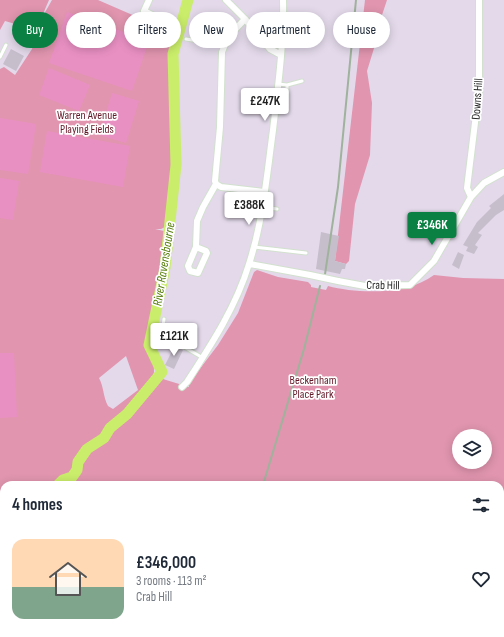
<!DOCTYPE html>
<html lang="en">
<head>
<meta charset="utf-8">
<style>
  body { margin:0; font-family:"Sofia Sans Condensed",sans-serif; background:#f2f2f3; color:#1f2937; height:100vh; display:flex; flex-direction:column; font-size:15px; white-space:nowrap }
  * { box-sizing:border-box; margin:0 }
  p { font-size:13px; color:#747a83 }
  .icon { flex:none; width:22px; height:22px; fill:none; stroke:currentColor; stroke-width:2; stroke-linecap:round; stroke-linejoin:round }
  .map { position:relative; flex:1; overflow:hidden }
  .side { position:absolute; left:0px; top:481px; width:504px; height:156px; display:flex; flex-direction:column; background:#fff; border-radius:12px 12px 0 0; box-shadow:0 2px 10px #0003 }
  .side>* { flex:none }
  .guide { position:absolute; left:12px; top:12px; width:480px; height:36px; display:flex; gap:8px }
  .controls { position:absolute; left:452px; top:429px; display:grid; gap:8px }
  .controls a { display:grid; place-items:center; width:40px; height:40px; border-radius:50%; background:#fff; box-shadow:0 2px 10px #0003; font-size:20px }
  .price { position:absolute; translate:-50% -34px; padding:0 9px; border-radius:4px; background:#fff; color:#222; font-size:13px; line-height:26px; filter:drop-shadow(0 1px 2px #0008) }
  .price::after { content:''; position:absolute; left:50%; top:24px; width:12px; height:9px; margin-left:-6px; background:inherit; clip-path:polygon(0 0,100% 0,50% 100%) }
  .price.active { background:#0b8043; color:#fff }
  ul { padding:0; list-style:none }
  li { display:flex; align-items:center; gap:12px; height:100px; padding:0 12px }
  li+li { border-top:1px solid #e0e1e3 }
  li span { display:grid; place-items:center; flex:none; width:112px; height:80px; border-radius:12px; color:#555 }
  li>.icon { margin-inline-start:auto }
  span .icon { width:48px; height:48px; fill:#fffc; stroke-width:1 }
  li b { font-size:17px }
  h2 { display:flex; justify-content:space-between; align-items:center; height:48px; padding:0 12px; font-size:17px }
  .pill { padding:0 14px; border-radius:18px; background:#fff; box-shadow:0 2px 10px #0003; font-size:14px; line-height:36px }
  .pill.active { background:#0b8043; color:#fff }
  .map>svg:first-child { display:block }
  .green { fill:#e195af; fill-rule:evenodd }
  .pitch { fill:#e990c3 }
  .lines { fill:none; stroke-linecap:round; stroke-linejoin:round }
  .river { stroke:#caed6b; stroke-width:11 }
  .building { fill:#c7becc }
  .service-casing { stroke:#d2e1ce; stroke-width:5 }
  .minor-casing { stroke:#d2e1ce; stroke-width:8 }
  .service { stroke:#fff; stroke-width:3 }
  .minor { stroke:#fff; stroke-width:6 }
  .rail { stroke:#9fb29c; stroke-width:2 }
  .minor-bridge-casing { stroke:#d2e1ce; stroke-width:8; stroke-linecap:butt }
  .minor-bridge { stroke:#fff; stroke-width:6 }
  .labels { text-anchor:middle; stroke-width:3.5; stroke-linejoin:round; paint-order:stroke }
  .street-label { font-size:12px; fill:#282828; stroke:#fff }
  .park-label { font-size:12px; fill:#631928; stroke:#fff }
  .water-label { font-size:13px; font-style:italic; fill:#59810e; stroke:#fff }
</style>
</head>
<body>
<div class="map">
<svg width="504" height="637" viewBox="0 0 504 637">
  <rect width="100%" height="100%" fill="#e3d9ea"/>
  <path class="green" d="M0,0H49L39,23L52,0H98L174,33L173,54L175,169L167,226L161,229H155L164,231L154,320H152L154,372L153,376L189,387V383L218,345L238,313L254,272L257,270L278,277L308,282L311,285V287L326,290L328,286C358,294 408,295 434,275L463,278L504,279V637H0V69L4,67L15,75L32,49L36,30L5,21L0,30ZM126,356L138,390L113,409L108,406C103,397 104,387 99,378ZM459,436H485V462H459ZM4,485H500V633H4Z
    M365,0H387L380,21L375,45L367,71L372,103L370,155L355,204L349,261L346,264L335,261Z"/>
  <path class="pitch" d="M67,12L149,41L132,91L49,63Z
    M49,68L90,85L79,111L39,95Z
    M112,93L139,101L126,143L99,135Z
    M0,118L36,124L28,174L0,170Z
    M47,131L130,146L123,187L40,172Z
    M0,178L19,181L13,220L0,218Z
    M0,353H14L17,417L0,418Z
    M0,503L4,565H0Z"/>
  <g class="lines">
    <path class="river" d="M58,485L63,480L72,477L77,470L78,462L87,449L104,438L110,428L127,414L162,372L149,345L165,268L176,165L173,54L188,0
      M18,633L19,637"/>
  </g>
  <path class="building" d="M11,49L24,56L16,71L3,64Z
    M504,194V210L496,215L478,233L482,235L475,245L478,247L474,254L466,251L468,247L463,245L477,222L491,208L489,206Z
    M321,232L339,236L335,261L346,264L345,269H342L340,274L316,269Z
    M458,252L464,255L459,269L452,265Z
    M175,345L183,350L174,369L165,365Z"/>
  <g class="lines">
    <defs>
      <path id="service" d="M186,39L224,45
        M0,57L6,45
        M278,84L287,85L302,81
        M287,95V85
        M263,207L277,209
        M254,247L306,253
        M164,319L162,334L203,358"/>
      <path id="minor" d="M149,0L144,11L166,22
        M226,0L245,19L270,49L281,55
        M245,19L228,37L222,52L220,127L215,181L216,184L221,187L264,192
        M471,197L467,188L479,90V0
        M196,247L206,251L207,253L198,273L190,271L188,266L196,247L197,221L203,207L216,184
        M250,264L310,275
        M338,281L365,286L410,285L434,261L471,197L484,183L504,172
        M182,387L187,382C211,345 236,307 249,264C263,221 267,174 273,130C278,87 284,43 283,0"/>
    </defs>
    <use href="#service" class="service-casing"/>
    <use href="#minor" class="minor-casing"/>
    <use href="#service" class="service"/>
    <use href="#minor" class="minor"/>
    <path class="rail" d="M324,281L338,187L356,0
      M263,485L304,349L320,286
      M220,637L221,633"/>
    <defs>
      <path id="minor-bridge" d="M310,275L338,281"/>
    </defs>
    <use href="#minor-bridge" class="minor-bridge-casing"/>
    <use href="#minor-bridge" class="minor-bridge"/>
  </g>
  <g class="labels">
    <g class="street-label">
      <text transform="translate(477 99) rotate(-86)" y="4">Downs Hill</text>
      <text transform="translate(383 285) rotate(1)" y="4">Crab Hill</text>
    </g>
    <g class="park-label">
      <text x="87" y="119">Warren Avenue<tspan x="87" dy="14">Playing Fields</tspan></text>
      <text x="313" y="384">Beckenham<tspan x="313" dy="14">Place Park</tspan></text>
    </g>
    <g class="water-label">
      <text transform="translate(163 264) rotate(-81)" y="5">River Ravensbourne</text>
    </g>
  </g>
</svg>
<div class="controls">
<a><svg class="icon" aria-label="layers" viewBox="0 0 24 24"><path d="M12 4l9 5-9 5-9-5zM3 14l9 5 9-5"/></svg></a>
</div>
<b class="price" style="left:265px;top:122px">£247K</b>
<b class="price" style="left:249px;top:226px">£388K</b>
<b class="price active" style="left:432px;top:246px">£346K</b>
<b class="price" style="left:174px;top:357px">£121K</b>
<div class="guide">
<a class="pill active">Buy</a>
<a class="pill">Rent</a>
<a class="pill">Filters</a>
<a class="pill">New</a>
<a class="pill">Apartment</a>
<a class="pill">House</a>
</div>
<section class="side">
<h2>4 homes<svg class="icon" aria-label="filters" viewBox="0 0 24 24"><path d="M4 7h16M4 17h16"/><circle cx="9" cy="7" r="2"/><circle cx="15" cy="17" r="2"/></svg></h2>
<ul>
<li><span style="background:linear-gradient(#ffd9b3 60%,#7fa58c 0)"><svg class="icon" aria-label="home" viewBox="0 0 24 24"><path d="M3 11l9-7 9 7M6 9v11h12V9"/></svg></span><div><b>£346,000</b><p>3 rooms · 113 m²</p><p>Crab Hill</p></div><svg class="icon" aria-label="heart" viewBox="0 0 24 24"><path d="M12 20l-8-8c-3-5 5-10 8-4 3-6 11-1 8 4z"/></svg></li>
</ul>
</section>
</div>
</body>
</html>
